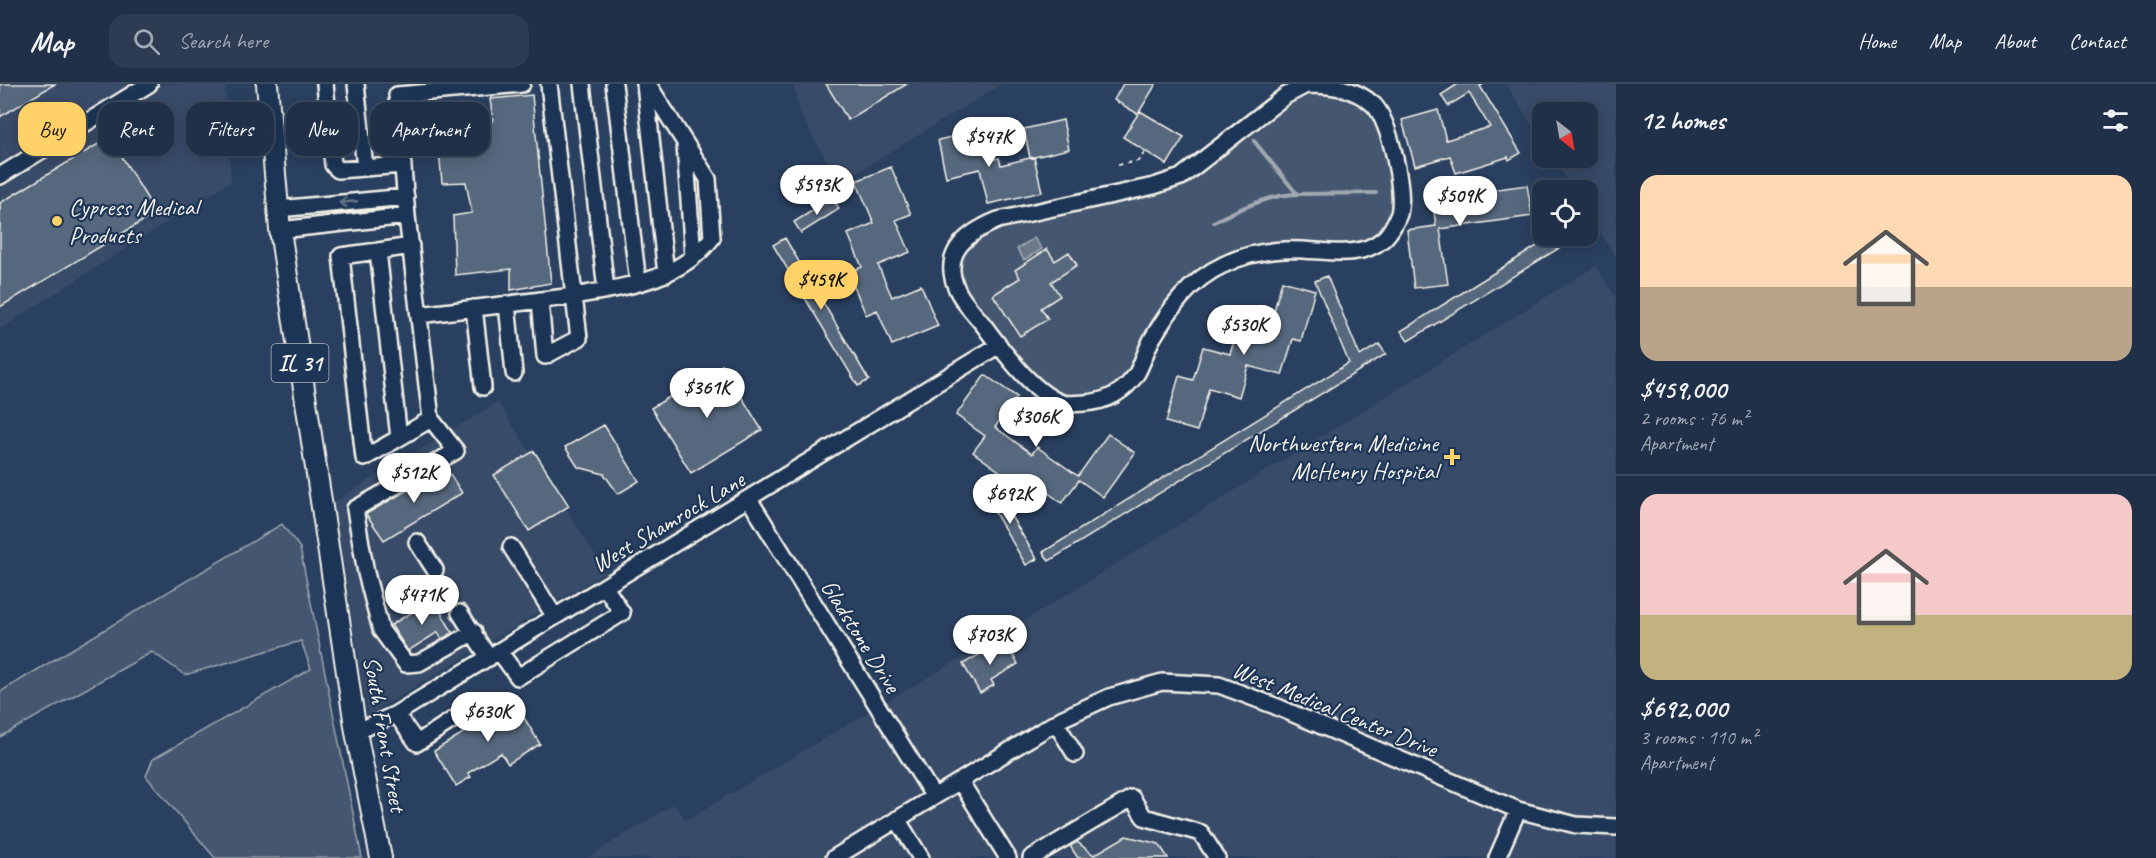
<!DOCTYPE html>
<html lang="en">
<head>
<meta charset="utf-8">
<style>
  body { margin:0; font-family:Caveat,sans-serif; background:#2d3c52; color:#f1f3f6; height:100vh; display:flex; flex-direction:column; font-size:22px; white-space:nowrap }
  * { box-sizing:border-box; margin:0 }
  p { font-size:20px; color:#a2a9b4 }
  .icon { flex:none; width:33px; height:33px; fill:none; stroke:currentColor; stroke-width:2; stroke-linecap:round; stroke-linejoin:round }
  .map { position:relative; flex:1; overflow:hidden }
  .side { display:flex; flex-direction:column; background:#203048; width:540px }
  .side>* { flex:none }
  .banner { position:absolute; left:18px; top:18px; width:570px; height:54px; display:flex; gap:12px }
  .needle { width:39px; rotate:149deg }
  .controls { position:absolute; left:1532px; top:18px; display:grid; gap:12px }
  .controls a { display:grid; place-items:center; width:66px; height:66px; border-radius:12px; background:#203048; box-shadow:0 3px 15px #0003,0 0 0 2px #3d4b60; font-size:30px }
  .price { position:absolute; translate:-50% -51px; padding:0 14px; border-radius:21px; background:#fff; color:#222; font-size:20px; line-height:39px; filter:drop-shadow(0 2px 3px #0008) }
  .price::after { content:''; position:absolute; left:50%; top:36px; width:18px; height:14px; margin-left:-9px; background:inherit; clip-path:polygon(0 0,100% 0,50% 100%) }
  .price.current { background:#ffd166; color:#111 }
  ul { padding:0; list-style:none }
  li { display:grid; align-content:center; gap:12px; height:318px; padding:0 24px }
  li+li { border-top:2px solid #3d4b60 }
  li span { display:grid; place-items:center; height:186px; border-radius:18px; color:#555 }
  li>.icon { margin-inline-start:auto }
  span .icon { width:108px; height:108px; fill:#fffc; stroke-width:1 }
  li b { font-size:26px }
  h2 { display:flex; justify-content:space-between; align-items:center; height:72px; padding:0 24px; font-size:26px }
  .pill { padding:0 21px; border-radius:18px; background:#203048; box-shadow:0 3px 15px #0003,0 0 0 2px #3d4b60; font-size:21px; line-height:54px }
  .pill.current { background:#ffd166; color:#111 }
  header { display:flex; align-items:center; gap:36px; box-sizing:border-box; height:84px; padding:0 30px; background:#203048; border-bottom:2px solid #3d4b60 }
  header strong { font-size:28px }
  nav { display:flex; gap:33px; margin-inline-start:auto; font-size:21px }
  .search { width:420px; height:54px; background:#2d3c52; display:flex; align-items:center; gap:15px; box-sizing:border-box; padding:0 21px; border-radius:18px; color:#a2a9b4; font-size:22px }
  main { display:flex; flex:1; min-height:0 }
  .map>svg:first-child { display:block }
  .built { fill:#374c69 }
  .green { fill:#445771; stroke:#9ca4ac; stroke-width:1.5 }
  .water { fill:#6a788a; stroke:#a1a8b0; stroke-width:1.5 }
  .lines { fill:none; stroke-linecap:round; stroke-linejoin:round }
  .stream { stroke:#a1a8b0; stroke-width:4 }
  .building { fill:#56677d; stroke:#f4f1e8; stroke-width:1.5 }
  .minor-casing { stroke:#f4f1e8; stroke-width:20 }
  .major-casing { stroke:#f4f1e8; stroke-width:24 }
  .path { stroke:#f4f1e8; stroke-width:2; stroke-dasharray:4.5 4.5; stroke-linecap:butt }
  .minor { stroke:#1d3557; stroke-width:15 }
  .major { stroke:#1d3557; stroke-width:20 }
  .oneway { stroke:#68778a }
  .poi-dot { fill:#ffd166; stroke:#1d3557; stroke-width:2 }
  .labels { text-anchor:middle; stroke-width:4.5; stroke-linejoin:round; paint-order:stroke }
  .shield { fill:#1d3557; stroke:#b4b9bc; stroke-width:1.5 }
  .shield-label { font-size:22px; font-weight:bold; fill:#f4f1e8 }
  .poi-label { font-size:24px; fill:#f4f1e8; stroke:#1d3557; text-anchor:start }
  .street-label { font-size:24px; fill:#f4f1e8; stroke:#1d3557 }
</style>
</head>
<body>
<header>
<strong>Map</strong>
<div class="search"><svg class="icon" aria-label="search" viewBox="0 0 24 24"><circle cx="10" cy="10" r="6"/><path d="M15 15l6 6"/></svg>Search here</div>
<nav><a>Home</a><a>Map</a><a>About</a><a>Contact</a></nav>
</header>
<main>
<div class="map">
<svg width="1616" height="774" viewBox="0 0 1616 774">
  <rect width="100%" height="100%" fill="#2a4060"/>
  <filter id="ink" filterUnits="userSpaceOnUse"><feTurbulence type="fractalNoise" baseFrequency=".0167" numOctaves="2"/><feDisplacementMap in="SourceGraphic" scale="12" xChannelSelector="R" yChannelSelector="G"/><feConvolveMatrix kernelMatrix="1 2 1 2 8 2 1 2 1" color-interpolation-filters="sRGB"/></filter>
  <g filter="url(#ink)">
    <path class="built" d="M0,0H225L231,97L0,245Z
      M793,0H1002L840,99L801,32Z
      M1506,0H1616V173L1587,128V106H1574L1553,74H1587V28H1542V57Z
      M1596,182L1616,214V774H587L674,720L686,736L1032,532Z
      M498,318L606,488L368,631L333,418Z"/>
    <path class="green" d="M1326,7C1369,20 1375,26 1387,70C1390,83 1395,101 1395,115C1394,138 1374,158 1352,160C1325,162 1297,155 1270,159C1245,164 1207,187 1185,201C1140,229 1147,305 1087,312C1066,314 1049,305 1034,292L975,219L962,200L960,188L963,170L972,156L993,144L1135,113L1281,22L1306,9Z
      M282,440L300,464L362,774H215L146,692L153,675L311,585L301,557L185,591L152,568L0,653V608Z"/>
    <path class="water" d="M1034,154L1042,165L1024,176L1017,165Z"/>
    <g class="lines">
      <path class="stream" d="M1254,57L1297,110L1376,109
        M1214,138C1236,126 1272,110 1297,110"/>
    </g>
    <path class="building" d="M0,0H55L0,33Z
      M826,0H907L848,36Z
      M1123,0H1156L1138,30L1114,16Z
      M1458,0H1484L1480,2L1521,69L1509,76L1508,73L1456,89L1450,72L1415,82L1402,36L1438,26L1446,56L1490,43L1469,9L1448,22L1441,11Z
      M532,11L551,199L511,206V185L455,191L453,132L472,129L466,98L442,99L437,46L493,37L490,15Z
      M1140,27L1184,53L1167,81L1123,53Z
      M1063,36L1069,65L1030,74L1024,45Z
      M983,46L990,76L999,74L1001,81L1034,73L1042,108L988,120L980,85L946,93L938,56Z
      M110,53L156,129L0,223V119Z
      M891,83L911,130L896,136L910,168L878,181L892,213L921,201L938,242L892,261L877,226L866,231L848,188L862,183L848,150L874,139L856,97Z
      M1527,101L1532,132L1440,145L1448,200L1414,204L1407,146L1436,142L1432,114Z
      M833,114L839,125L801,149L794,138Z
      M1553,152H1565L1569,158L1408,257L1401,247Z
      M785,154L869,296L858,302L773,161Z
      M1047,165L1055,177L1069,168L1077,181L1051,198L1060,212L1041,224L1048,235L1020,252L993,211L1020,194L1015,186Z
      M1327,192L1360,272L1379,260L1386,270L1049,477L1043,468L1349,279L1315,197Z
      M1282,197L1315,206L1301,257L1293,255L1282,291L1248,282L1239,313L1209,304L1197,347L1166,338L1179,292L1193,296L1203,263L1230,270L1241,234L1270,242Z
      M722,281L762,346L691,389L651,324Z
      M985,291L1017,313L995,343L1032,370L1037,363L1078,392L1108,350L1135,369L1103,413L1079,396L1062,419L1020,388L1013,397L973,368L985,352L956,331Z
      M604,341L639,397L618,410L604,390L578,383L565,363Z
      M534,367L569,422L529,447L494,391Z
      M446,384L462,409L384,456L366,430Z
      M992,401L1037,475L1026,481L982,407Z
      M433,515L453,549L442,555L438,548L408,567L391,541Z
      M1004,556L1018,580L991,596L994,601L980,609L963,580Z
      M514,617L540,660L508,680L501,669L468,689L471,693L456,702L434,667Z
      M1126,752L1159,760L1168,774H1078L1070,762L1077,758L1094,771Z"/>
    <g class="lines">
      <defs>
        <path id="minor" d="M325,0L333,81L338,86L403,81
          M356,0L365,84
          M582,0L606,206
          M614,0L638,199
          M645,0L666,190
          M1306,1C1331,1 1354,3 1374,21C1390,38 1405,107 1399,130C1396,138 1389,151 1382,156C1356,178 1315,163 1284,166C1264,167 1241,172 1223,181C1190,196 1169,226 1152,255C1146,266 1143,278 1137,289C1125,308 1106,318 1084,319C1077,319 1068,321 1062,319C1033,309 1003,267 985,243C976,231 961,217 956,203C941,167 969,148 998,136L1154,102L1181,93L1285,12Z
          M685,62L693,172
          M0,92L149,0
          M278,125L406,113
          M280,146L407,132
          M411,162L378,167L399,354L431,335
          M378,167L341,172L364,374L399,354
          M540,216L545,272L579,254L574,212C624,203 679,197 712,154L708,95L648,0
          M507,220L514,289
          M474,224L483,303
          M419,231L574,212L549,0
          M749,415L934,713
          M417,458L435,486
          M511,463L555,533
          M460,529L489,574
          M474,548L419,579L406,580L381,546L366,489L355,425L456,367L431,335L407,132L397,11L522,0
          M499,567L518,593L622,529L605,503
          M396,630L417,659L454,635
          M1056,639L1075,670
          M356,648L396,630L999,261
          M960,697L1008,774
          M897,735L921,774
          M834,774L1063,634L1109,613L1162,598L1219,601L1275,622L1518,726L1576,741L1616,743
          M1031,774L1132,714L1144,733L1201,749L1217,774
          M1497,774L1518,726"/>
        <path id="major" d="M267,0L280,146L356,648L381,774"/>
      </defs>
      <use href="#minor" class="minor-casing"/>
      <use href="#major" class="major-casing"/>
      <path class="path" d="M1118,81L1138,77L1146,67"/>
      <use href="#minor" class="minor"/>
      <use href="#major" class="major"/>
    </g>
    <defs><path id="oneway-shaft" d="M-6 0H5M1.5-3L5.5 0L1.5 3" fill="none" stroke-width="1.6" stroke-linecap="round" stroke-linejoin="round" transform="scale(1.5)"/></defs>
    <use class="oneway" href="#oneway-shaft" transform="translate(348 118) rotate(175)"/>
  </g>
  <g class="poi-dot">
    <circle cx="57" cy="137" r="6"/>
    <path d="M1449 364h6v6h6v6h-6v6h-6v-6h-6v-6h6z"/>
  </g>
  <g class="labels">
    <rect class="shield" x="271.5" y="260" width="57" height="38" rx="4.5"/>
    <g class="shield-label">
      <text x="300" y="287">IL 31</text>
    </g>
    <g class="poi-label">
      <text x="69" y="131">Cypress Medical<tspan x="69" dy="28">Products</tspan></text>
      <text x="1438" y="367" text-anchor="end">Northwestern Medicine<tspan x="1438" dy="28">McHenry Hospital</tspan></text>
    </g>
    <g class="street-label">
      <text transform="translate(668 438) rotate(-31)" y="8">West Shamrock Lane</text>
      <text transform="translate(861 552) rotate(58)" y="8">Gladstone Drive</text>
      <text transform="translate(1335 625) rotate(22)" y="8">West Medical Center Drive</text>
      <text transform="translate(385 650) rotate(80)" y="8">South Front Street</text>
    </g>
  </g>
</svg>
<div class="controls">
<a><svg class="needle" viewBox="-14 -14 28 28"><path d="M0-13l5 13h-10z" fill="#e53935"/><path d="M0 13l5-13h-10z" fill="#a2a9b4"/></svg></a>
<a><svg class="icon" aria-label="locate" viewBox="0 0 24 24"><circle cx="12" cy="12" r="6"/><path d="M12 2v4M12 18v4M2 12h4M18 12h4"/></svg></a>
</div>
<b class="price" style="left:989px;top:84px">$547K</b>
<b class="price" style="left:817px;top:132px">$593K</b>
<b class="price" style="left:1460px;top:143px">$509K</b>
<b class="price current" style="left:821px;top:227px">$459K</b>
<b class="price" style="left:1244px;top:272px">$530K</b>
<b class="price" style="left:707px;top:335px">$361K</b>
<b class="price" style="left:1036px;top:364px">$306K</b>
<b class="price" style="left:414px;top:420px">$512K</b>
<b class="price" style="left:1010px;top:441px">$692K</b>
<b class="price" style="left:422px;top:542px">$471K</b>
<b class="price" style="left:990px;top:582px">$703K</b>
<b class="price" style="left:488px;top:659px">$630K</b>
<div class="banner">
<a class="pill current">Buy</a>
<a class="pill">Rent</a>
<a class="pill">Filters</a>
<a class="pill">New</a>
<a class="pill">Apartment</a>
</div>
</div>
<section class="side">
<h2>12 homes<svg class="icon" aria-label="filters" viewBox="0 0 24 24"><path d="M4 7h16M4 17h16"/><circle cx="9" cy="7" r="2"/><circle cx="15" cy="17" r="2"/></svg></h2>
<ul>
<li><span style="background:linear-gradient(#ffd9b3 60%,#b9a48a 0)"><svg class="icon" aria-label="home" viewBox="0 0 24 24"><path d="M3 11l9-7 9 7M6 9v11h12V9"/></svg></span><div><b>$459,000</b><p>2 rooms · 76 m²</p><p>Apartment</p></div></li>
<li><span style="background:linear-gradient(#f6c9c9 65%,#c2b280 0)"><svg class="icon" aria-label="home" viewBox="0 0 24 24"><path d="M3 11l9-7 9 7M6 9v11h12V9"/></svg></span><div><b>$692,000</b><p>3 rooms · 110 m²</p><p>Apartment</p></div></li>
</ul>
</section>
</main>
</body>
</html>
